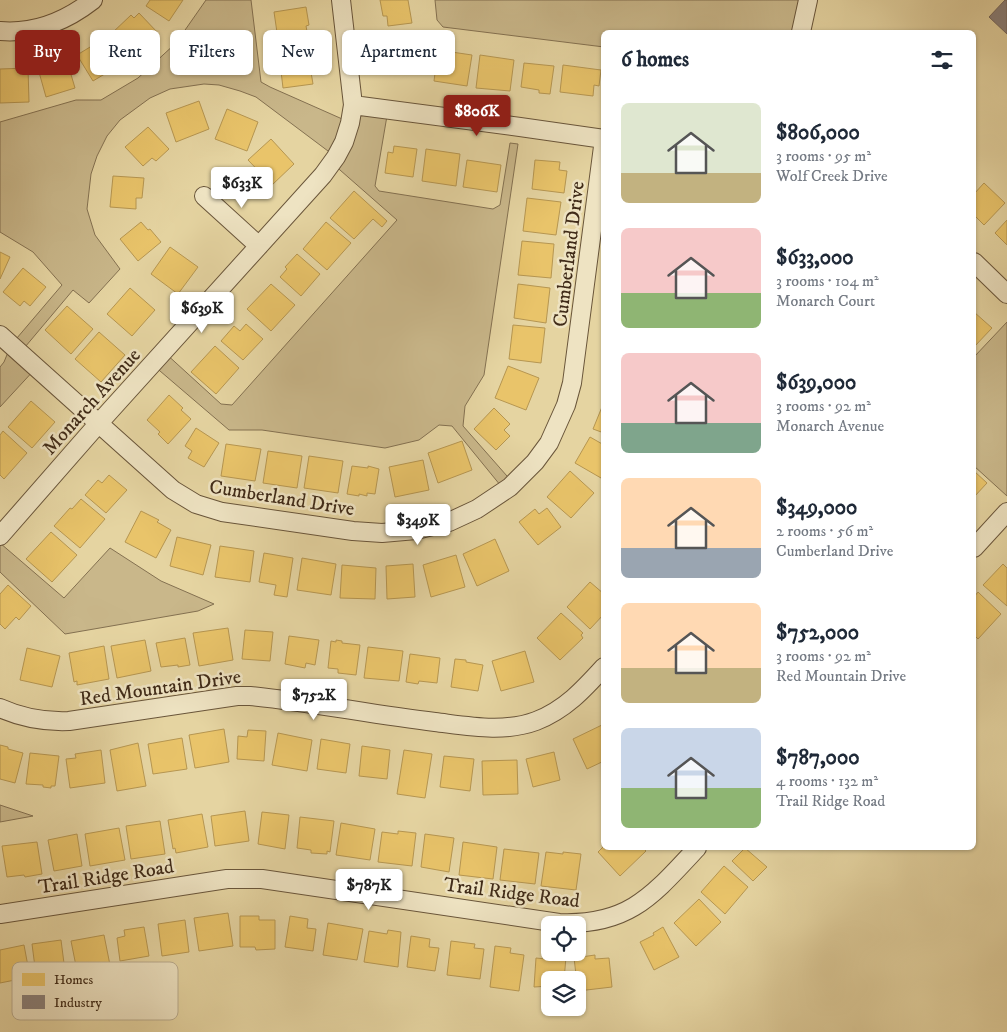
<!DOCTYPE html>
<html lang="en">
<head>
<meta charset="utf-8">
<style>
  body { margin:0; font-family:"IM FELL DW Pica",serif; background:#f2f2f3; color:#1f2937; height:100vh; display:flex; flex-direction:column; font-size:19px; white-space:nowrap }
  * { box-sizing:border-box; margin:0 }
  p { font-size:16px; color:#747a83 }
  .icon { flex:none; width:28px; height:28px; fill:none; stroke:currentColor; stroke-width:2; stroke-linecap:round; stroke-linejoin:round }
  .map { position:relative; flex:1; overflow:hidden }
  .details { position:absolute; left:601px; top:30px; width:375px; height:820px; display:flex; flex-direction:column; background:#fff; border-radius:8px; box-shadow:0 1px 4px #0004 }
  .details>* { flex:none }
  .guide { position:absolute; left:15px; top:30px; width:475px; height:45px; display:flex; gap:10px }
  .fabs { position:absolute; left:541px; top:916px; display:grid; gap:10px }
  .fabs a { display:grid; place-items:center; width:45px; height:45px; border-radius:8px; background:#fff; box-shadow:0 1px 4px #0004; font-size:25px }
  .price { position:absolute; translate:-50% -42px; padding:0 11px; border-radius:5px; background:#fff; color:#222; font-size:16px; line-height:32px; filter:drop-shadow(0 1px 2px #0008) }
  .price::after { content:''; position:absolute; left:50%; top:30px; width:15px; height:11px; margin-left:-8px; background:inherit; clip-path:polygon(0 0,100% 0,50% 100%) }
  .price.selected { background:#8f2418; color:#fff }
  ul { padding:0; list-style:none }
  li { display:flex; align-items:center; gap:15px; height:125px; padding:0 20px }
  li span { display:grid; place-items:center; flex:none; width:140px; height:100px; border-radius:8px; color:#555 }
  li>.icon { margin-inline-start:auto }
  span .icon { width:60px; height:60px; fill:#fffc; stroke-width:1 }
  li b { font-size:21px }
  h2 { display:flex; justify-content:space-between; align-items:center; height:60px; padding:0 20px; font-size:21px }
  .chip { padding:0 18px; border-radius:8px; background:#fff; box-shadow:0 1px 4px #0004; font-size:18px; line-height:45px }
  .chip.selected { background:#8f2418; color:#fff }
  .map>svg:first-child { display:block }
  .green { fill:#c9b78a; stroke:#847151 }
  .homes { fill:#e9c46a; stroke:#b69651 }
  .industry { fill:#8a817c; stroke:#74675e }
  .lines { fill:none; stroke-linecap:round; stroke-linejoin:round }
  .minor-casing { stroke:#69553a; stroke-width:20 }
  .minor { stroke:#eee3c2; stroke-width:18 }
  .labels { text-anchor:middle; stroke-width:5; stroke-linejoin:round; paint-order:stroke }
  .street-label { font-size:20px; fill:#402b18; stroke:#eee3c2 }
  .key { fill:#eee3c2; stroke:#baac8f; stroke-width:1 }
  .key-label { font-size:14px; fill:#402b18 }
</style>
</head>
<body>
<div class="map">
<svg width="1007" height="1032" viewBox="0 0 1007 1032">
  <rect width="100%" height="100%" fill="#e5d4a1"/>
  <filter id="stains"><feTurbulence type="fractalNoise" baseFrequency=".004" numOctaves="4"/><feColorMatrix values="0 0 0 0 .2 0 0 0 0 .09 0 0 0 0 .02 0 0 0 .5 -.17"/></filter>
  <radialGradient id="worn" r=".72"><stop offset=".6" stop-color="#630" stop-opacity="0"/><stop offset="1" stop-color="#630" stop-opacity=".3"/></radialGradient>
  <path class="green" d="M206,0H251L261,82L270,87L349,122L353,105L388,110L375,186L379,191L493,209L500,205L510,143L518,144L484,375L465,406L463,426L514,484L505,491L452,426L439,425L419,440L385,448L262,430H229L153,365L164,352L221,404L232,405L397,220L332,163L336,157L256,97L240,91L219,85L204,84L170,89L150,98L120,120L107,136L97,156L91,174L87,209L95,235L120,269L89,303L73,290L20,353L36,368L0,407V367L4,362L11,345L62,285L33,252L0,232V122L76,100H101L138,78L176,43Z
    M435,0H808L801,32H604V47L443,27L437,20Z
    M1007,322V496L974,466V357Z
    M0,543L64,598L110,548L161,581L214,604L198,611L65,634L0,572Z
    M0,805L33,816L0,822Z"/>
  <path class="homes" d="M150,0H183L169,21L146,6Z
    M380,0H408L412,23L388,26L387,16H383Z
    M306,7L309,25L306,26L309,42L279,46L274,12Z
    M139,13L158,33L132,57L111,34L131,15L134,18Z
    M95,44L99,51L107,47L118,66L93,81L77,55Z
    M310,50L313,72H311L313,84L283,88L279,54Z
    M438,50L472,55L467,86L434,81Z
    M480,55L514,60L510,91L476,88Z
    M55,60L56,64L67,61L75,88L46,97L37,65Z
    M524,63L554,66L550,94L539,93V90L521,87Z
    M563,65L601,70L599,86L594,85L593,96L560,92Z
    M28,68L29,102L0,103V69Z
    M199,101L209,129L176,142L166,113Z
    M227,109L258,122L247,151L215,139Z
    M148,127L169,149L156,161L152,158L143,166L125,147Z
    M271,139L294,164L272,185L248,160Z
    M394,146L417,149L413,177L385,173L388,152L393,153Z
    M426,149L460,154L456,186L422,181Z
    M467,160L501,165L497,192L463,187Z
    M535,160L560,162L559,170L567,171L564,193L532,189Z
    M113,176L144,178L142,198H136V209L110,207Z
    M984,183L1005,203L984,225L974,215V194Z
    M354,191L387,221L382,227L373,219L354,239L330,218Z
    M527,198L561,202L556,235L523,231Z
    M1007,220V245L995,233Z
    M141,222L148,230L150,229L161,242L138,261L120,239Z
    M326,222L351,243L327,270L303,249Z
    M522,241L554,244L551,278L518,275Z
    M170,247L198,267L178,294L151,274Z
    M0,252L10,257L0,279Z
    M297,254L320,274L301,296L280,277L287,269L285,267Z
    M23,268L46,287L30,306L24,301L20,306L3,292Z
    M271,284L295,305L271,331L247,309Z
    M518,284L550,288L546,323L514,318Z
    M130,288L155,310L132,336L107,314Z
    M67,306L93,329L71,354L45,330Z
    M974,312L992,328L974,347Z
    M246,324L263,339L243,360L221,341L234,326L240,331Z
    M513,325L545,328L541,363L509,359Z
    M99,332L125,355L101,382L75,359Z
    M215,346L239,368L216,394L191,372Z
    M508,366L539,378L526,410L495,398Z
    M169,395L183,408L181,410L191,419L168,444L158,434L160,432L147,420Z
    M31,401L55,422L32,448L8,427Z
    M604,402V433L593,429Z
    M494,408L510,424L504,430L510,436L496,450L474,429Z
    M196,428L219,443L204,467L188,458L192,451L185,446Z
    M3,431L27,453L4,479L0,475V435Z
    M590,437L604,445V473L601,478L575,463Z
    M462,441L472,470L438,483L428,453Z
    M226,444L261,449L255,481L221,476Z
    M268,451L302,456L297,488L263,483Z
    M309,456L343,461L338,493L304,488Z
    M423,460L429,490L395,497L389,467Z
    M352,466L368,468V466L379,469L375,494L367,493V496L359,494V496L347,494Z
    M570,471L594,493L571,518L547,497Z
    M974,471L987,483L974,497Z
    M109,475L127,490L106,513L85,495L98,480L102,483Z
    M81,499L105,519L80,548L54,526L70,508L72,509Z
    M547,508L561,527L538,545L519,522L535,509L539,514Z
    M141,511L159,520L157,522L171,530L156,558L125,542Z
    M51,532L77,555L52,582L26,559Z
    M177,537L211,545L203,575L170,566Z
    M495,539L509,571L477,586L463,554Z
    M220,546L254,551L250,582L215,577Z
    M264,553L293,558L287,597L274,595L276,585L259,582Z
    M456,555L465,587L431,597L423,565Z
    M302,558L336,564L331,595L297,590Z
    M413,564L415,597L387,599L386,566Z
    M1003,564L1007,568V606L983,585Z
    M342,565L376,568L375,599L340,598Z
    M590,582L604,594V614L590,629L567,607Z
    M8,585L31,606L19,620L16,617L5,629L0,624V594Z
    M978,592L1001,614L978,639L974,635V597Z
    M561,613L583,633L581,635L583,638L560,660L537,638Z
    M228,628L233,660L199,666L193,633Z
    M245,630L273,632L270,661L242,659Z
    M289,636L319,640L315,665L306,663L305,668L285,664Z
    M185,638L190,665L178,667V665L161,667L156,643Z
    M145,640L151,671L117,678L111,646Z
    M336,640L342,641V643L360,645L356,675L338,673V669L328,668L331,641L336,642Z
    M104,646L109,679L77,685V681L74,682L69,653Z
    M368,647L403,651L399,681L364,678Z
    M27,648L60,656L52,687L20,680Z
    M525,651L534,682L501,691L492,661Z
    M410,654L440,658L437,683L419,681L418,684L406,682Z
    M455,659L466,660V662L483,665L478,691L451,687Z
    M604,724V761L587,769L573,739Z
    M224,729L229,762L195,768L189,735Z
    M248,730L266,731L264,761L237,759L238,736L247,737Z
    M278,733L312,740L307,771L272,765Z
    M182,738L187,769L153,774L148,744Z
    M321,739L350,744L346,773L317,769Z
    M138,743L146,786L117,791L110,750Z
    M0,745L8,747V749L23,753L15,783L0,779Z
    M362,746L390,750L387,779L359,776Z
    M101,750L105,783L70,788L66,759L76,758L75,754Z
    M404,750L432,754L425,798L397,794Z
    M554,752L560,780L533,787L526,759Z
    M30,753L59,756L55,786H51V788L43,787V785L26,784Z
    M444,756L474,759L470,791L440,787Z
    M517,760L518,794L483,795L482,761Z
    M245,811L249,841L215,846L211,816Z
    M262,812L289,815L285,849L258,844Z
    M202,814L208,847L176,853L175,848L173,849L168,820Z
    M300,817L334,821L330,852L327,851V854L311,853V850L297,848Z
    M160,821L165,854L131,859L126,826Z
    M341,823L375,829L370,860L336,855Z
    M119,828L125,860L90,866L85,834Z
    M398,831L416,833L412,866L378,862L382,832L398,834Z
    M77,834L82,866L54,871L48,840Z
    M425,834L454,838L449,872L421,867Z
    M37,842L42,874L25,877L24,875L7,877L2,846Z
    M463,842L497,847L493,879L459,875Z
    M604,846V848H643L646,851L620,876L598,852Z
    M745,848L767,867L753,881L732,861Z
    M504,849L539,853L535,884L500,880Z
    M546,852L563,854V852L581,854L576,890L541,886Z
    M724,866L748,887L725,914L701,892Z
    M699,899L721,922L696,946L674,923Z
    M228,913L233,946L199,951L194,918Z
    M240,916H259V920H275V949L256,950L255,947H240Z
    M290,916L308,919L307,928L316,929L313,951L285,947Z
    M185,920L189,952L162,956L158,924Z
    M328,923L363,929L357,960L323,955Z
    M144,927L149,956L120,961L117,938L125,936L124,930Z
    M663,927L679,957L654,970L640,942L654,935L653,933Z
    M388,930L401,932L398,967L364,962L369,931L387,934Z
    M104,935L110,965L77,971L71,941Z
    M411,936L430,939L429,947L439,948L435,971L407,967Z
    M61,940L65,971L36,975L32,944Z
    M451,941L475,944L474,948L484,949L480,979L447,975Z
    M24,945L30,977L0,983V950Z
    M495,946L511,948L510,953L524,955L519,991L490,987Z
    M546,955L566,957L564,980H550V986L534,987L536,958L546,959Z
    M595,955V959L609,958L612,987L578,991L574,958Z"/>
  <path class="industry" d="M1005,0H1007V34L989,17Z"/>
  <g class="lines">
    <defs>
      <path id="minor" d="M0,31C35,34 66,21 93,0
        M801,32L808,0
        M353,105L520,127L604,139
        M204,196L259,246
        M974,262L1007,294
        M0,335L173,490L196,504L222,512L353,531L382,533L416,530L449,522L477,509L510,487L535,462L549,443L566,405L572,383L604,139
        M0,536L98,424L323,175L336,157L344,142L350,123L353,105L341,0
        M974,548L1007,512
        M0,708C22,718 44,722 69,721L237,696H250C312,702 373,715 435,722C468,726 504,733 536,721C565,710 584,689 604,667
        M0,914L227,879H262L559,923C629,926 653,895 697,848"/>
    </defs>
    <use href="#minor" class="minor-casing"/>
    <use href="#minor" class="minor"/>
  </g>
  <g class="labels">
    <g class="street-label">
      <text transform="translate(568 254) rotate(-83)" y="7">Cumberland Drive</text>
      <text transform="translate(91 401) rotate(-48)" y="7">Monarch Avenue</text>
      <text transform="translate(282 497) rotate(9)" y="7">Cumberland Drive</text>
      <text transform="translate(160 687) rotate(-8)" y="7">Red Mountain Drive</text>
      <text transform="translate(106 876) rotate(-9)" y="7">Trail Ridge Road</text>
      <text transform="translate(512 892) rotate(7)" y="7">Trail Ridge Road</text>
    </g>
  </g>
  <rect x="12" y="962" width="166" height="58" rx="8" class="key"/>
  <rect x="22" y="973" width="23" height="13" fill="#e9c46a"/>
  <rect x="22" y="995" width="23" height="14" fill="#8a817c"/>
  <g class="key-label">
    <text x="54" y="984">Homes</text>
    <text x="54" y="1007">Industry</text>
  </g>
  <rect width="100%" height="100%" filter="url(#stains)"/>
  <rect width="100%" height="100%" fill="url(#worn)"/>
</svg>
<div class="fabs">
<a><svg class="icon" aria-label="locate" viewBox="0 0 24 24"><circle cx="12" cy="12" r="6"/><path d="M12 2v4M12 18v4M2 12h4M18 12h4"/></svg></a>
<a><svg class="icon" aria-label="layers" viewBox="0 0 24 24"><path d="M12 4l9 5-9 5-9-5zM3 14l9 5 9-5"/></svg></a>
</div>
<b class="price selected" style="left:477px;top:137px">$806K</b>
<b class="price" style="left:242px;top:209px">$633K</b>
<b class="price" style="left:202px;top:334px">$639K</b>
<b class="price" style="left:418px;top:546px">$349K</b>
<b class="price" style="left:314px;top:721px">$752K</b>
<b class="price" style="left:369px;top:911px">$787K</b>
<div class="guide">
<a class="chip selected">Buy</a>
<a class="chip">Rent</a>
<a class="chip">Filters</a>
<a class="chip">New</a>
<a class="chip">Apartment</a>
</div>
<section class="details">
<h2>6 homes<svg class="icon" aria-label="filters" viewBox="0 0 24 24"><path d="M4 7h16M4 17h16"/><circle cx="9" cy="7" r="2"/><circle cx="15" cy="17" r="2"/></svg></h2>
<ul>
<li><span style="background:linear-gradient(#dfe7d0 70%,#c2b280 0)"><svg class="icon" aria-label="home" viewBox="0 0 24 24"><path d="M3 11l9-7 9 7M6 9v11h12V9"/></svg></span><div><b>$806,000</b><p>3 rooms · 95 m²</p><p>Wolf Creek Drive</p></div></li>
<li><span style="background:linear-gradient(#f6c9c9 65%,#8fb573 0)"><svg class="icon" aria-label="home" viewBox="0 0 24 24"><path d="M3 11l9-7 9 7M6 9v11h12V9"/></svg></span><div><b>$633,000</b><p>3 rooms · 104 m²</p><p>Monarch Court</p></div></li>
<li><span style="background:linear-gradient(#f6c9c9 70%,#7fa58c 0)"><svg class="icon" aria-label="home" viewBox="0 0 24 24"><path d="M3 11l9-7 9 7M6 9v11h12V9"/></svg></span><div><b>$639,000</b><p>3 rooms · 92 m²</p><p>Monarch Avenue</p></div></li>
<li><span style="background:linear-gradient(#ffd9b3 70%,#9aa5b1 0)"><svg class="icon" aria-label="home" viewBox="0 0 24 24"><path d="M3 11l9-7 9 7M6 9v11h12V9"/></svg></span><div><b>$349,000</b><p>2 rooms · 56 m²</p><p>Cumberland Drive</p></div></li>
<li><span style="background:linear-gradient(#ffd9b3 65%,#c2b280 0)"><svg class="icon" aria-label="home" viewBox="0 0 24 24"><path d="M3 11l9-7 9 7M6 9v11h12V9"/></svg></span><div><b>$752,000</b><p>3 rooms · 92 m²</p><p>Red Mountain Drive</p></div></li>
<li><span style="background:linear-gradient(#c9d6e8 60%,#8fb573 0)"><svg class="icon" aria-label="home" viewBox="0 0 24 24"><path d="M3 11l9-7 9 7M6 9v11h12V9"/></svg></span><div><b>$787,000</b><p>4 rooms · 132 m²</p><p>Trail Ridge Road</p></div></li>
</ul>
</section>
</div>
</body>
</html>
